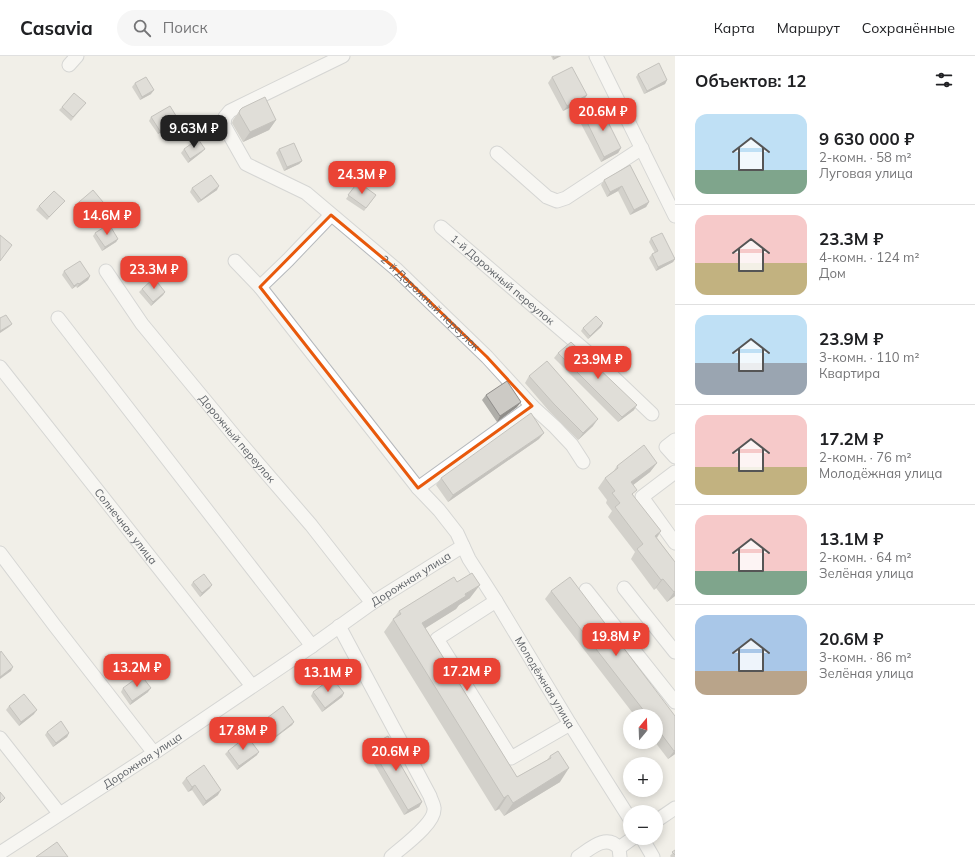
<!DOCTYPE html>
<html lang="ru">
<head>
<meta charset="utf-8">
<style>
  body { margin:0; font-family:Mulish,sans-serif; background:#f6f6f6; color:#202124; height:100vh; display:flex; flex-direction:column; font-size:15px; white-space:nowrap }
  * { box-sizing:border-box; margin:0 }
  p { font-size:13px; color:#757577 }
  .icon { flex:none; width:22px; height:22px; fill:none; stroke:currentColor; stroke-width:2; stroke-linecap:round; stroke-linejoin:round }
  .map { position:relative; flex:1; overflow:hidden }
  .sheet { display:flex; flex-direction:column; background:#fff; width:300px }
  .sheet>* { flex:none }
  .needle { width:26px; rotate:19deg }
  .fabs { position:absolute; left:623px; top:653px; display:grid; gap:8px }
  .fabs a { display:grid; place-items:center; width:40px; height:40px; border-radius:50%; background:#fff; box-shadow:0 2px 10px #0003; font-size:20px }
  .price { position:absolute; translate:-50% -34px; padding:0 9px; border-radius:8px; background:#ea4335; color:#fff; font-size:13px; line-height:26px; filter:drop-shadow(0 1px 2px #0008) }
  .price::after { content:''; position:absolute; left:50%; top:24px; width:12px; height:9px; margin-left:-6px; background:inherit; clip-path:polygon(0 0,100% 0,50% 100%) }
  .price.active { background:#222; color:#fff }
  ul { padding:0; list-style:none }
  li { display:flex; align-items:center; gap:12px; height:100px; padding:0 20px }
  li+li { border-top:1px solid #e0e0e0 }
  li span { display:grid; place-items:center; flex:none; width:112px; height:80px; border-radius:12px; color:#555 }
  li>.icon { margin-inline-start:auto }
  span .icon { width:48px; height:48px; fill:#fffc; stroke-width:1 }
  li b { font-size:17px }
  h2 { display:flex; justify-content:space-between; align-items:center; height:48px; padding:0 20px; font-size:17px }
  header { display:flex; align-items:center; gap:24px; box-sizing:border-box; height:56px; padding:0 20px; background:#fff; border-bottom:1px solid #e0e0e0 }
  header strong { font-size:19px }
  nav { display:flex; gap:22px; margin-inline-start:auto; font-size:14px }
  .search { width:280px; height:36px; background:#f6f6f6; display:flex; align-items:center; gap:10px; box-sizing:border-box; padding:0 14px; border-radius:22px; color:#757577; font-size:15px }
  main { display:flex; flex:1; min-height:0 }
  .map>svg:first-child { display:block }
  .lines { fill:none; stroke-linecap:round; stroke-linejoin:round }
  .minor-casing { stroke:#b5b8bc; stroke-width:15 }
  .minor { stroke:#fff; stroke-width:13 }
  .wall { fill:#afaea9 }
  .shaded-wall { fill:#8f8d8a }
  .building { fill:#cccac5; stroke:#8f8d8a }
  .marked { fill:none; stroke:#e8590c; stroke-width:3; stroke-linejoin:round }
  .labels { text-anchor:middle; stroke-width:4; stroke-linejoin:round; paint-order:stroke }
  .street-label { font-size:11px; fill:#5f6368; stroke:#fff }
</style>
</head>
<body>
<header>
<strong>Casavia</strong>
<div class="search"><svg class="icon" aria-label="search" viewBox="0 0 24 24"><circle cx="10" cy="10" r="6"/><path d="M15 15l6 6"/></svg>Поиск</div>
<nav><a>Карта</a><a>Маршрут</a><a>Сохранённые</a></nav>
</header>
<main>
<div class="map">
<svg width="675" height="801" viewBox="0 0 675 801">
  <rect width="100%" height="100%" fill="#f1efe8"/>
  <g class="lines">
    <defs>
      <g id="minor">
        <path id="s1" d="M343,0L230,55L225,61L224,69L246,108L306,137L396,213L487,301L532,350L555,371L572,389L583,406"/>
        <path d="M596,0L675,160"/>
        <path d="M69,9L77,0"/>
        <path d="M497,97L547,141L557,145L566,142L642,92"/>
        <path id="s2" d="M441,171L586,295L652,358"/>
        <path id="s3" d="M235,205L260,231L418,432L439,454L457,477L469,503L496,545L570,668L630,763"/>
        <path id="s4" d="M106,215L142,268L237,383L311,469L372,547"/>
        <path d="M260,231L288,204L331,159"/>
        <path d="M58,262L312,590"/>
        <path id="s5" d="M0,311L252,630"/>
        <path d="M675,384L666,391L675,401"/>
        <path d="M675,416L642,441L675,487"/>
        <path d="M418,432L532,350"/>
        <path d="M0,497L55,570L154,697"/>
        <path d="M624,532L675,596"/>
        <path d="M586,534L675,646"/>
        <path d="M496,545L437,583L511,702L570,668"/>
        <path d="M339,570L430,740C431,744 434,749 434,752C436,767 402,791 391,801"/>
        <path d="M0,682L59,757"/>
        <path d="M656,765L675,752"/>
        <path d="M642,782L653,801"/>
        <path id="s6" d="M0,797L154,697L312,590L372,547L463,490"/>
        <path d="M578,801C590,793 606,777 619,792"/>
        <path d="M620,801L619,792L633,782"/>
      </g>
    </defs>
    <use href="#minor" class="minor-casing"/>
    <use href="#minor" class="minor"/>
  </g>
  <path class="wall" d="M551,0H561L553,4Z
    M638,18L667,24L665,28L644,38L636,21Z
    M552,21L587,39L583,45L563,55L548,27Z
    M135,27L151,38L140,44L132,31Z
    M86,47L71,65L59,54L62,51Z
    M240,54L276,64L269,74L243,86L232,67L233,64Z
    M584,60L621,92L618,97L601,106L580,66Z
    M151,61L176,67L158,78L149,65Z
    M184,93L202,96L188,107L181,97Z
    M279,93L302,105L299,108L284,115L276,97Z
    M630,109L649,146L646,151L630,159L618,135L607,141L601,129L604,124Z
    M358,126L376,139L364,155L346,143Z
    M192,132L217,134L198,147L190,136Z
    M65,145L62,148L47,164L36,154L39,150Z
    M79,146H103L100,149L86,161L76,150Z
    M95,177L118,183L116,186L102,195L93,180Z
    M651,182L675,202V203L673,206L656,215L649,202L652,198L655,197L649,186Z
    M64,215L90,220L88,224L77,232L76,230L72,233L62,219Z
    M142,233L165,236L163,239L151,250L139,236Z
    M603,267L601,271L588,283L581,275L583,272Z
    M558,297L634,354L618,366L554,302Z
    M529,320L593,370L578,384L549,355L525,327Z
    M486,339L517,351L497,366L482,344Z
    M539,383L448,446L436,429L441,422Z
    M657,407L650,416L633,429V440L661,475L657,482L675,506V540L667,546L656,532L654,534L631,503L635,496L608,461L612,455L606,447L607,444L598,432L605,422L613,416L617,410Z
    M193,526L210,532L200,541L191,529Z
    M457,526L470,542L459,549L456,553L425,572L517,721L547,704L550,700L560,726L504,760L499,753L495,755L384,576L399,555Z
    M551,535L675,660V698L668,703L655,686H656V660H635L545,543Z
    M123,632L148,636L130,649L121,636Z
    M313,636L344,637L342,641L322,656L311,640Z
    M9,650L34,658L19,670L6,654Z
    M263,665L294,666L292,669L272,684L261,668Z
    M47,676L69,677L67,681L53,691L45,679Z
    M370,690L396,701L422,746L419,751L404,759L367,696Z
    M228,695L257,699L237,714L225,698Z
    M186,722L218,739L203,750L192,734L188,736L182,727Z
    M675,794V801H671L670,800Z"/>
  <path class="shaded-wall" d="M559,0H561L553,4L554,2Z
    M667,24L665,28L644,38L647,35Z
    M154,34L151,38L140,44L142,41Z
    M587,39L583,45L563,55L567,50Z
    M178,63L176,67L158,78L160,75Z
    M276,64L269,74L243,86L250,76Z
    M621,92L618,97L601,106L604,101Z
    M205,93L202,96L188,107L190,103Z
    M302,105L299,108L284,115L287,111Z
    M219,130L217,134L198,147L201,144Z
    M622,130L618,135L607,141L610,136Z
    M103,146L100,149L86,161L88,158Z
    M649,146L646,151L630,159L634,154Z
    M118,183L116,186L102,195L105,191Z
    M675,203L673,206L656,215L658,211Z
    M90,220L88,224L77,232L79,228Z
    M78,227L76,230L72,233L74,230Z
    M165,236L163,239L151,250L153,246Z
    M603,267L601,271L588,283L590,280Z
    M12,268L9,271L0,277V275Z
    M521,346L517,351L497,366L500,360Z
    M637,349L634,354L618,366L622,361Z
    M598,363L593,370L578,384L583,377Z
    M544,377L539,383L448,446L453,439Z
    M657,407L650,416L624,436L631,426Z
    M661,475L654,485L655,480Z
    M663,523L656,532L654,534L661,524Z
    M212,529L210,532L200,541L202,537Z
    M480,529L470,542L459,549L456,553L413,580L422,567L465,538Z
    M675,535V540L667,546L674,536Z
    M13,611L11,615L0,623V621Z
    M151,632L148,636L130,649L132,645Z
    M344,637L342,641L322,656L325,652Z
    M37,654L34,658L19,670L21,666Z
    M294,666L292,669L272,684L275,681Z
    M69,677L67,681L53,691L56,687Z
    M675,694V698L668,703L674,695Z
    M259,696L257,699L237,714L239,710Z
    M569,712L560,726L504,760L513,747Z
    M195,729L192,734L188,736L192,731Z
    M221,734L218,739L203,750L206,745Z
    M508,739L499,753L495,755L504,742Z
    M422,746L419,751L404,759L408,754Z"/>
  <path class="building" d="M553,0H559L554,2Z
    M659,7L667,24L647,35L638,18Z
    M572,11L587,39L567,50L552,21Z
    M146,21L154,34L142,41L135,27Z
    M74,37L86,47L73,61L62,51Z
    M265,41L276,64L250,76L239,57L240,54L242,52Z
    M170,50L178,63L160,75L151,61Z
    M601,52L621,92L604,101L584,60Z
    M198,83L205,93L190,103L184,93Z
    M294,87L302,105L287,111L279,93Z
    M630,109L649,146L634,154L622,130L610,136L604,124Z
    M211,119L219,130L201,144L192,132Z
    M358,126L376,139L366,152L348,139Z
    M93,134L103,146L88,158L79,146Z
    M54,135L65,145L49,161L39,150Z
    M109,168L118,183L105,191L95,177Z
    M662,177L675,203L658,211L652,198L658,195L651,182Z
    M0,179L12,189L0,205Z
    M80,205L90,220L79,228L78,227L74,230L64,215Z
    M154,222L165,236L153,246L142,233Z
    M6,259L12,268L0,275V262Z
    M596,260L603,267L590,280L583,272Z
    M571,286L637,349L622,361L558,297Z
    M547,305L598,363L583,377L554,348L529,320Z
    M507,325L521,346L500,360L486,339Z
    M531,357L544,377L453,439L441,422Z
    M644,389L657,407L631,426L637,434L632,438L661,475L655,480L675,506V535L674,536L663,523L661,524L637,493L643,488L615,451L620,447L612,437L615,435L605,422L618,412L617,410Z
    M472,517L480,529L465,538L466,540L422,567L517,721L551,702L550,700L558,695L569,712L513,747L508,739L504,742L393,563L401,558L399,555L454,521L457,526Z
    M204,518L212,529L202,537L193,526Z
    M570,521L675,660V694L674,695L656,671V660H648L551,535Z
    M1,595L13,611L0,621V597Z
    M141,619L151,632L132,645L123,632Z
    M332,622L344,637L325,652L313,636Z
    M24,638L37,654L21,666L9,650Z
    M283,650L294,666L275,681L263,665Z
    M61,665L69,677L56,687L47,676Z
    M247,680L259,696L239,710L228,695Z
    M388,680L398,698L395,699L422,746L408,754L370,690Z
    M204,709L221,734L206,745L195,729L192,731L186,722Z
    M0,736L5,742L0,747Z
    M57,786L68,801H36Z
    M675,794V799L672,796Z"/>
  <path d="M0 0H675V801H0ZM331,159L396,213L487,301L532,350L418,432L260,231Z" fill="#f1efe8" fill-opacity=".55" fill-rule="evenodd"/>
  <path class="marked" d="M331,159L396,213L487,301L532,350L418,432L260,231Z"/>
  <g class="labels">
    <g class="street-label">
      <text dy="4" stroke="none"><textPath href="#s2" startOffset="81">1-й Дорожный переулок</textPath></text>
      <text dy="4" stroke="none"><textPath href="#s1" startOffset="419">2-й Дорожный переулок</textPath></text>
      <text dy="4" stroke="none"><textPath href="#s4" startOffset="213">Дорожный переулок</textPath></text>
      <text dy="4" stroke="none"><textPath href="#s5" startOffset="203">Солнечная улица</textPath></text>
      <text dy="4" stroke="none"><textPath href="#s6" startOffset="494">Дорожная улица</textPath></text>
      <text dy="4" stroke="none"><textPath href="#s3" startOffset="525">Молодёжная улица</textPath></text>
      <text dy="4" stroke="none"><textPath href="#s6" startOffset="170">Дорожная улица</textPath></text>
    </g>
  </g>
</svg>
<div class="fabs">
<a><svg class="needle" viewBox="-14 -14 28 28"><path d="M0-13l5 13h-10z" fill="#e53935"/><path d="M0 13l5-13h-10z" fill="#757577"/></svg></a>
<a>+</a>
<a>−</a>
</div>
<b class="price" style="left:603px;top:76px">20.6M ₽</b>
<b class="price active" style="left:194px;top:93px">9.63M ₽</b>
<b class="price" style="left:362px;top:139px">24.3M ₽</b>
<b class="price" style="left:107px;top:180px">14.6M ₽</b>
<b class="price" style="left:154px;top:234px">23.3M ₽</b>
<b class="price" style="left:598px;top:324px">23.9M ₽</b>
<b class="price" style="left:616px;top:601px">19.8M ₽</b>
<b class="price" style="left:137px;top:632px">13.2M ₽</b>
<b class="price" style="left:467px;top:636px">17.2M ₽</b>
<b class="price" style="left:328px;top:637px">13.1M ₽</b>
<b class="price" style="left:243px;top:695px">17.8M ₽</b>
<b class="price" style="left:396px;top:716px">20.6M ₽</b>
</div>
<section class="sheet">
<h2>Объектов: 12<svg class="icon" aria-label="filters" viewBox="0 0 24 24"><path d="M4 7h16M4 17h16"/><circle cx="9" cy="7" r="2"/><circle cx="15" cy="17" r="2"/></svg></h2>
<ul>
<li><span style="background:linear-gradient(#bfe0f5 70%,#7fa58c 0)"><svg class="icon" aria-label="home" viewBox="0 0 24 24"><path d="M3 11l9-7 9 7M6 9v11h12V9"/></svg></span><div><b>9 630 000 ₽</b><p>2-комн. · 58 m²</p><p>Луговая улица</p></div></li>
<li><span style="background:linear-gradient(#f6c9c9 60%,#c2b280 0)"><svg class="icon" aria-label="home" viewBox="0 0 24 24"><path d="M3 11l9-7 9 7M6 9v11h12V9"/></svg></span><div><b>23.3M ₽</b><p>4-комн. · 124 m²</p><p>Дом</p></div></li>
<li><span style="background:linear-gradient(#bfe0f5 60%,#9aa5b1 0)"><svg class="icon" aria-label="home" viewBox="0 0 24 24"><path d="M3 11l9-7 9 7M6 9v11h12V9"/></svg></span><div><b>23.9M ₽</b><p>3-комн. · 110 m²</p><p>Квартира</p></div></li>
<li><span style="background:linear-gradient(#f6c9c9 65%,#c2b280 0)"><svg class="icon" aria-label="home" viewBox="0 0 24 24"><path d="M3 11l9-7 9 7M6 9v11h12V9"/></svg></span><div><b>17.2M ₽</b><p>2-комн. · 76 m²</p><p>Молодёжная улица</p></div></li>
<li><span style="background:linear-gradient(#f6c9c9 70%,#7fa58c 0)"><svg class="icon" aria-label="home" viewBox="0 0 24 24"><path d="M3 11l9-7 9 7M6 9v11h12V9"/></svg></span><div><b>13.1M ₽</b><p>2-комн. · 64 m²</p><p>Зелёная улица</p></div></li>
<li><span style="background:linear-gradient(#a9c7e8 70%,#b9a48a 0)"><svg class="icon" aria-label="home" viewBox="0 0 24 24"><path d="M3 11l9-7 9 7M6 9v11h12V9"/></svg></span><div><b>20.6M ₽</b><p>3-комн. · 86 m²</p><p>Зелёная улица</p></div></li>
</ul>
</section>
</main>
</body>
</html>
